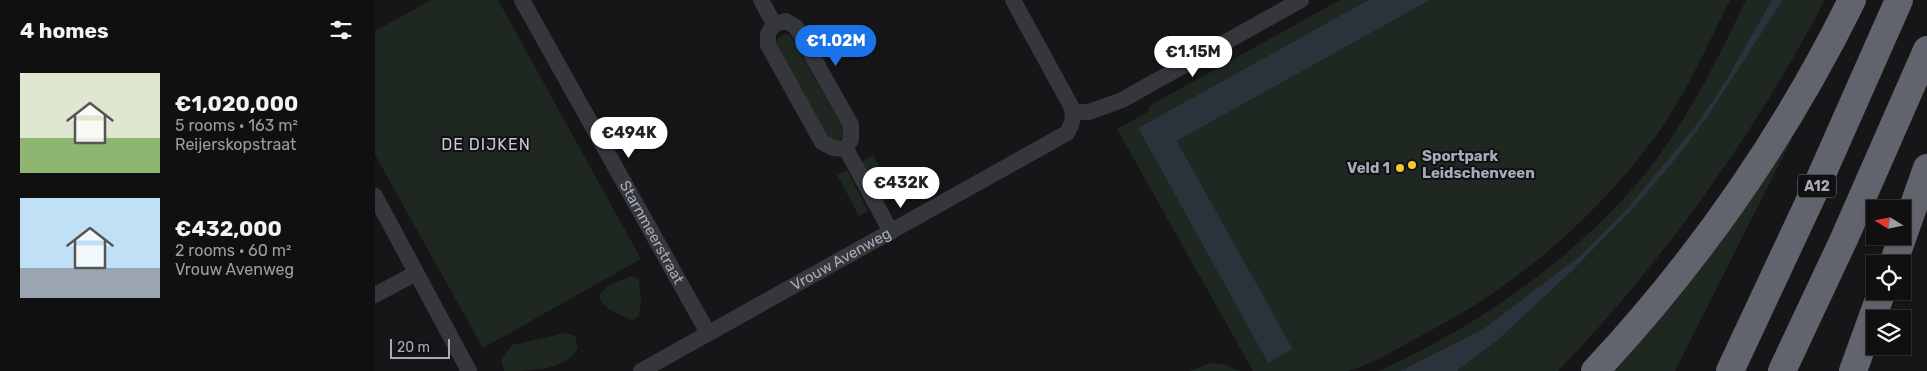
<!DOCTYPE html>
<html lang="en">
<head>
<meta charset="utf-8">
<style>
  body { margin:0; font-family:Rubik,sans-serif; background:#19191a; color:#f1f3f6; height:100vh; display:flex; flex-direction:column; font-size:19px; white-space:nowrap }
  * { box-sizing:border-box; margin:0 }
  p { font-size:16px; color:#9c9d9f }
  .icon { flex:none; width:28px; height:28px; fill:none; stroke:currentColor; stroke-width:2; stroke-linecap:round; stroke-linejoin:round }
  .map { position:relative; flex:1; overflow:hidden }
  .drawer { display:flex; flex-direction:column; background:#101011; width:375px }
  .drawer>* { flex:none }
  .needle { width:32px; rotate:280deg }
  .fabs { position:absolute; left:1491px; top:200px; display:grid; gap:10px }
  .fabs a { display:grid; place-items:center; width:45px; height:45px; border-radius:0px; background:#101011; box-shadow:0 1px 4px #0004,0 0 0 1px #303031; font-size:25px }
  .scale { position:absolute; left:15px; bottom:12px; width:60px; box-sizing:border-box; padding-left:5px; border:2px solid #a7aab8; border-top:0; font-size:14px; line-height:18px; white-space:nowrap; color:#a7aab8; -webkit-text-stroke:4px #111012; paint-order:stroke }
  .price { position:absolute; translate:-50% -42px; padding:0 11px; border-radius:18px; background:#fff; color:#222; font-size:16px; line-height:32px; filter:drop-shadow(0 1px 2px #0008) }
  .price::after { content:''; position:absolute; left:50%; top:30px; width:15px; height:11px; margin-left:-8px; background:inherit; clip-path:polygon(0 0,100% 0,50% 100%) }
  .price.current { background:#1a73e8; color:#fff }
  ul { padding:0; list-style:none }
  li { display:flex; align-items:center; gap:15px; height:125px; padding:0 20px }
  li span { display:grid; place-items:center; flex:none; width:140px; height:100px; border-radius:0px; color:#555 }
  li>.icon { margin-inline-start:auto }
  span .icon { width:60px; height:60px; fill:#fffc; stroke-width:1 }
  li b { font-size:21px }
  h2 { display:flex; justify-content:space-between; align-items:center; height:60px; padding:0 20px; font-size:21px }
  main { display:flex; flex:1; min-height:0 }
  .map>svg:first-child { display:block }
  .green { fill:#1f2721 }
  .water { fill:#2b323b }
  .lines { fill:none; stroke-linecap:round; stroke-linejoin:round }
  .minor { stroke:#36373c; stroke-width:16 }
  .motorway { stroke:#62646d; stroke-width:28 }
  .poi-dot { fill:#f4c931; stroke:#111012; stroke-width:2 }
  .labels { text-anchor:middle; stroke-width:4; stroke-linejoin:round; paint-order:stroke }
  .shield { fill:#111012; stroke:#7a7c86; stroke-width:1 }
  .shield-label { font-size:14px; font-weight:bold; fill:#a7aab8 }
  .poi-label { font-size:15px; font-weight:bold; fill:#a7aab8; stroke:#111012; text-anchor:start }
  .street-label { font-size:15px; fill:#a7aab8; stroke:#111012 }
  .neighbourhood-label { font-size:16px; letter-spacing:1px; fill:#c8cad4; stroke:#111012 }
</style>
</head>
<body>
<main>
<section class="drawer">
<h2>4 homes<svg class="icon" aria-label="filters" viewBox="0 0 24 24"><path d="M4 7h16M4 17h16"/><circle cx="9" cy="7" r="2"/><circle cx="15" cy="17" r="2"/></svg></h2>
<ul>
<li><span style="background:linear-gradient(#dfe7d0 65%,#8fb573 0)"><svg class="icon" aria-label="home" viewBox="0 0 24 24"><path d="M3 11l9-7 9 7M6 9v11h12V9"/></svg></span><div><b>€1,020,000</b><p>5 rooms · 163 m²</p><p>Reijerskopstraat</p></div></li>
<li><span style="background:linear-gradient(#bfe0f5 70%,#9aa5b1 0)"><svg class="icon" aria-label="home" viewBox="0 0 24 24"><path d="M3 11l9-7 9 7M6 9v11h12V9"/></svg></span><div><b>€432,000</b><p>2 rooms · 60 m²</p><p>Vrouw Avenweg</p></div></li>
</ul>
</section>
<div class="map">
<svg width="1552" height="371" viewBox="0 0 1552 371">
  <rect width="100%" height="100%" fill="#161517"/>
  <path class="green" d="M56,0H123L266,259L108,348L0,155V31Z
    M965,0H993L763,128L893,363L918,349L802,141L1055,0H1355C1332,46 1311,94 1281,136C1221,217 1141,287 1051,333C1026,346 1000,364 972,371C964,371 954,371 946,371C923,371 901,371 878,371L742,129L774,111V106Z
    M1371,0H1397L1347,87L1318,129L1251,210L1205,256L1108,329L1025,371H1004C1106,324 1197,261 1270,174C1312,122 1342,60 1371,0Z
    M1408,0H1450C1379,135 1289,261 1183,371H1082L1124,339L1198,270L1257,210L1304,155Z
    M410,34L415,35L470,131L467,138L462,141L455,139L400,44L403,38Z
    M1419,135L1300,371H1232L1273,327Z
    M498,155L520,195L508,202L486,162Z
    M472,170L493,211L484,216L462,175Z
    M257,276L264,280L266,298L264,316L257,320C245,315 229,310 224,297C228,286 246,280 257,276Z
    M191,333L200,336L203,348C190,371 155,371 129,371L126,360L137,345Z
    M835,363L848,364L865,371H815Z"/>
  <path class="water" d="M993,0H1055L802,141L918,349L893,363L763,128Z
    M1397,0H1408L1332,117L1304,155L1257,210L1198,270L1124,339L1082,371H1025L1108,329L1205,256L1251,210L1318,129L1347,87Z"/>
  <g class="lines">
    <g class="minor">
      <path id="s1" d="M147,0L333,333"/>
      <path d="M386,0L399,24"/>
      <path d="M411,21L421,27L476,125V139L471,149L458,148L447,142L393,45V34L399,24Z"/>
      <path d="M698,112H714L747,100L926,0"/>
      <path d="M471,149L516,232"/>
      <path d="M0,196L94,371"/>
      <path d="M0,295L41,273"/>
      <path id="s2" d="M266,371L692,133C697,124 700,116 696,106L638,0"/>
    </g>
    <path class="motorway" d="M1518,264L1552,168
      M1220,371C1323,261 1410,136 1477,0
      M1355,371L1443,183L1524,0
      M1407,371L1469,239L1552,50
      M1478,371L1507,291"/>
  </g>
  <g class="poi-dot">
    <circle cx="1037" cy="165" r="5"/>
    <circle cx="1025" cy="168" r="5"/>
  </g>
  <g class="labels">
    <rect class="shield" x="1423" y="174.5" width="38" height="23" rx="4"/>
    <g class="shield-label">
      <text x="1442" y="191">A12</text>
    </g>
    <g class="poi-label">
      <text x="1047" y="161">Sportpark<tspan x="1047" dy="17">Leidschenveen</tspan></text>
      <text x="1015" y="173" text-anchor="end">Veld 1</text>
    </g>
    <g class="street-label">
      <text dy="5" stroke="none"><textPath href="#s1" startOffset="266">Starnmeerstraat</textPath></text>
      <text dy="5" stroke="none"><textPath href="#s2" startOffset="229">Vrouw Avenweg</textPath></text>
    </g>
    <g class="neighbourhood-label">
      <text x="111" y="150">DE DIJKEN</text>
    </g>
  </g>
</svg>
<div class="fabs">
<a><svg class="needle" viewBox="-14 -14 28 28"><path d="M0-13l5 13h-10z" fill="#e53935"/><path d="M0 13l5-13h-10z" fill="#9c9d9f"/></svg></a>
<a><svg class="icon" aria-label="locate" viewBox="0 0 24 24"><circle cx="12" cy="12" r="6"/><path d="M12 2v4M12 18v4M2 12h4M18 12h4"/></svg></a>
<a><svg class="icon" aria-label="layers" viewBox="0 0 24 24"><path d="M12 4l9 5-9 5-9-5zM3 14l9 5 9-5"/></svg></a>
</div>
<div class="scale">20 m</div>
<b class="price current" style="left:461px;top:67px">€1.02M</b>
<b class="price" style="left:818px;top:78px">€1.15M</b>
<b class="price" style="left:254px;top:159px">€494K</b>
<b class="price" style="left:526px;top:209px">€432K</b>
</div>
</main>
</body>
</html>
